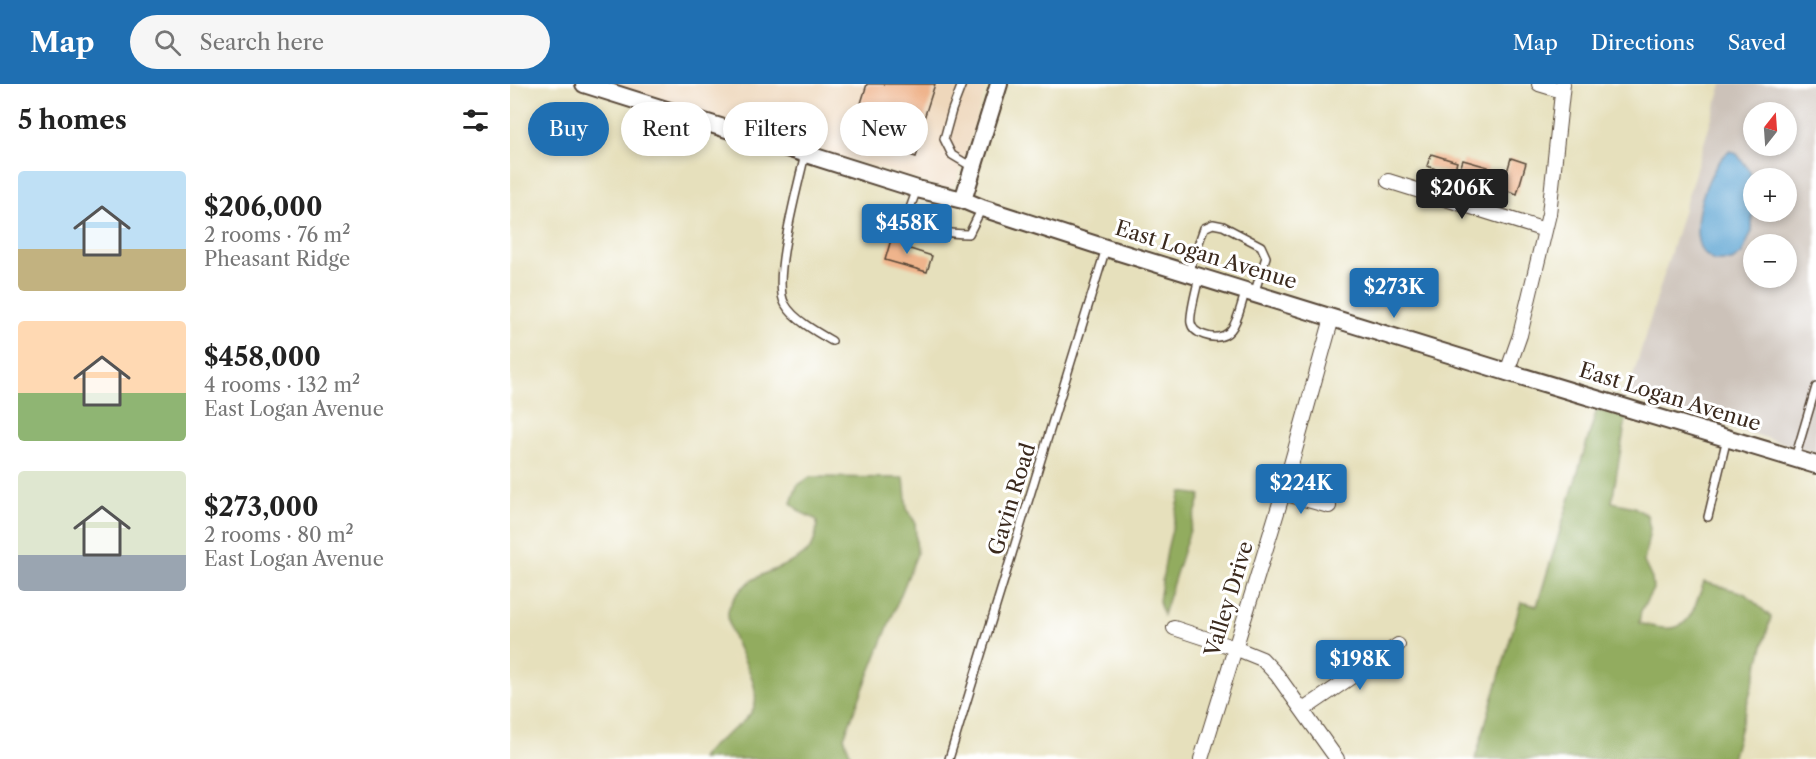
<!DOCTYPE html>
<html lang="en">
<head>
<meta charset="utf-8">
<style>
  body { margin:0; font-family:"Libre Caslon Text",serif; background:#f6f6f6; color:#222; height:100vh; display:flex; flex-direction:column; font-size:22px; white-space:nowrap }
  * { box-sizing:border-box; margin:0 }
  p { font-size:20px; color:#767676 }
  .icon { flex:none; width:33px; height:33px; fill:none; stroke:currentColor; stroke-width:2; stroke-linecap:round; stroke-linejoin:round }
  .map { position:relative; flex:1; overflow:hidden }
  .panel { display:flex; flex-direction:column; background:#fff; width:510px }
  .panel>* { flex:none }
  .banner { position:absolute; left:18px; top:18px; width:570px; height:54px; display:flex; gap:12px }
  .needle { width:39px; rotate:17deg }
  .fabs { position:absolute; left:1233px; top:18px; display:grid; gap:12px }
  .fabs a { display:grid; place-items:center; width:54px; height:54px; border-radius:50%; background:#fff; box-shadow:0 3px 9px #0003; font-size:30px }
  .price { position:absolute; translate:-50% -51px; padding:0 14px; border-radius:6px; background:#1f6fb2; color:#fff; font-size:20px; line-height:39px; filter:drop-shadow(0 2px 3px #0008) }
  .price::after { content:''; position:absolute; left:50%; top:36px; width:18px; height:14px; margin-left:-9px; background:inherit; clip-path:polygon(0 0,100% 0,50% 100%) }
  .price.selected { background:#222; color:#fff }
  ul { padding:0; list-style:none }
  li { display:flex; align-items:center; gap:18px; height:150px; padding:0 18px }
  li span { display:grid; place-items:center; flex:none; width:168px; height:120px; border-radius:6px; color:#555 }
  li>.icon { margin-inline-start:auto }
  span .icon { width:72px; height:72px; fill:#fffc; stroke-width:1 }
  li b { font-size:26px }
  h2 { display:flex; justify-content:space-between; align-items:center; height:72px; padding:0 18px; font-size:26px }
  .tag { padding:0 21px; border-radius:27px; background:#fff; box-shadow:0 3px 9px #0003; font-size:21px; line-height:54px }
  .tag.selected { background:#1f6fb2; color:#fff }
  header { display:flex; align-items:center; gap:36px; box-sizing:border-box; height:84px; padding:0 30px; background:#1f6fb2; color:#fff }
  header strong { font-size:28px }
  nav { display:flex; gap:33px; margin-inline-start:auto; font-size:21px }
  .search { width:420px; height:54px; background:#f6f6f6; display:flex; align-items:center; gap:15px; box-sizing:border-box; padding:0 21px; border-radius:33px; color:#767676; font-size:22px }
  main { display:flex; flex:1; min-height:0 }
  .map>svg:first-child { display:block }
  .built { fill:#eed7bb }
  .industrial { fill:#ccc2b9; fill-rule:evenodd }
  .forest { fill:#92ac5f; stroke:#666b3e; stroke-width:1.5 }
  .water { fill:#5aa3d1; stroke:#4a6678; stroke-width:1.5 }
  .building { fill:#efb48c }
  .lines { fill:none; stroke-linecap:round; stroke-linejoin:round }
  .service-casing { stroke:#554536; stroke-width:10 }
  .minor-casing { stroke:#554536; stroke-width:16 }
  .tertiary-casing { stroke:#554536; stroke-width:20 }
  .service { stroke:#fff; stroke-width:7 }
  .minor { stroke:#fff; stroke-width:14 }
  .tertiary { stroke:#fff; stroke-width:16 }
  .labels { text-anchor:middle; stroke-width:6; stroke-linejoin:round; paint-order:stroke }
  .street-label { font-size:21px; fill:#3b2a1e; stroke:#fff }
</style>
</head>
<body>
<header>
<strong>Map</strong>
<div class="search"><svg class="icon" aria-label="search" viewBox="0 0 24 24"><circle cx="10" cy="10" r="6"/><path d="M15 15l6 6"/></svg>Search here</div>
<nav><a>Map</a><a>Directions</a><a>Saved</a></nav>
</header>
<main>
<section class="panel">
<h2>5 homes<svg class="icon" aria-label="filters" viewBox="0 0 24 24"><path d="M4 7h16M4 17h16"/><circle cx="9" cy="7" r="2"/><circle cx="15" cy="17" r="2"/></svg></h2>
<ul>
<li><span style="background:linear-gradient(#bfe0f5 65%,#c2b280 0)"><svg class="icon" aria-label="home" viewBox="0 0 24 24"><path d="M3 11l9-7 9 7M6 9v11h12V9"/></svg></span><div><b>$206,000</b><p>2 rooms · 76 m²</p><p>Pheasant Ridge</p></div></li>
<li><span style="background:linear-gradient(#ffd9b3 60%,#8fb573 0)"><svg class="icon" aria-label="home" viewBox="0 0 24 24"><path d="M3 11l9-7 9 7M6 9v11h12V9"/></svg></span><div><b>$458,000</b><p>4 rooms · 132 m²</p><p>East Logan Avenue</p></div></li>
<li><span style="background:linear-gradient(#dfe7d0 70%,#9aa5b1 0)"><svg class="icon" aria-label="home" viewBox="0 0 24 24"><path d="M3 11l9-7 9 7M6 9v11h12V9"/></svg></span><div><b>$273,000</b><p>2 rooms · 80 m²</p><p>East Logan Avenue</p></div></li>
</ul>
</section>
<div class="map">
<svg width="1306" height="675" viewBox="0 0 1306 675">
  <rect width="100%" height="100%" fill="#fff"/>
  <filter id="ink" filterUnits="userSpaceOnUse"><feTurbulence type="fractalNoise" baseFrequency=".0167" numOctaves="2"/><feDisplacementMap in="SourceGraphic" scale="12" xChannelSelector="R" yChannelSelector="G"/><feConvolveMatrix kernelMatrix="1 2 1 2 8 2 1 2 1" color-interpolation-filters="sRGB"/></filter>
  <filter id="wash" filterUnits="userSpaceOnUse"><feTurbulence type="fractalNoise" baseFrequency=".008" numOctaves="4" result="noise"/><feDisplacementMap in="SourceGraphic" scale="24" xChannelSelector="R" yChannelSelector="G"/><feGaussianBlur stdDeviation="1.35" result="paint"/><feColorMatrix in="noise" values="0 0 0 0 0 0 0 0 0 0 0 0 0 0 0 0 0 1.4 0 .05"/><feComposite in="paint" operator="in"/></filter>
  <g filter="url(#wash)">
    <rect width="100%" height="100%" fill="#e6e0bc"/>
    <path class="built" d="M91,0H477L448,95L445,101L436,105Z"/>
    <path class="industrial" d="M1212,0H1306V369L1117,312ZM1244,28H1276V62H1244ZM1244,94H1276V128H1244ZM1244,160H1276V194H1244Z"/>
    <path class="forest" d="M1087,325L1116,334L1102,418L1124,423L1137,431L1140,445L1134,478L1142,495L1143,505L1131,527L1129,539C1177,553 1179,539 1194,498L1234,509L1261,533L1222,675H965L1011,518L1027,522Z
      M300,393L394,394L397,425L405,438L407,470L334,653L342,675H191C202,655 241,640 245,620C250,589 217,558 218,528C218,524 221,520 223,516C242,484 277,488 299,466C306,458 307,446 307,436L290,428L281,419L287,402Z
      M671,408L691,411L653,531L649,517L657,466Z"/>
    <path class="water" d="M1220,67L1227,70L1240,87L1243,109L1242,147L1232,170L1222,177H1203C1200,174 1195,171 1192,167C1177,144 1198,81 1220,67Z"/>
    <g id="blocks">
      <path class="building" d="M357,0H425L409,50L413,51L406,73L337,51L344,31L347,32Z
        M921,70L947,78L943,91L917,82Z
        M1001,74L1016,79L1007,110L992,105Z
        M953,76L978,83L974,98L948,91Z
        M383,149L397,153L395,160L398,161L397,164L422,172L417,188L375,176Z"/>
    </g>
  </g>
  <g filter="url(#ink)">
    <use href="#blocks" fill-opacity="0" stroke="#554536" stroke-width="1.5"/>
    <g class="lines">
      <defs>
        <path id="service" d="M452,0L442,26L434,55L442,71L462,83
          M295,70C289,99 261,197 275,220C283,235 308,249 322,257
          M407,105L399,127V135C415,146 439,150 459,150L472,124
          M678,190L694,144L703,140L713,142L751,162L756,173L744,210
          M689,193C687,203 679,231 681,239C682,245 688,249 694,251C725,262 728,230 735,209
          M1285,374L1306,303
          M1198,433L1217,354
          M439,675L596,164"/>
        <path id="minor" d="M1029,0L1052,7
          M878,97L1035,146
          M997,288L1010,251L1039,130L1053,0
          M773,409L819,422
          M664,544L725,564L752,575L767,591L827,675
          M793,626L888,561
          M691,675L773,409L822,234"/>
        <path id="tertiary" d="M74,0L407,105L453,116L472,124L596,164L997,288L1306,381
          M453,116L489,0"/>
      </defs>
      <use href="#service" class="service-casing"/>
      <use href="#minor" class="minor-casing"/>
      <use href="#tertiary" class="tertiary-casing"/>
      <use href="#service" class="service"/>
      <use href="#minor" class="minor"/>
      <use href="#tertiary" class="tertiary"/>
    </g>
  </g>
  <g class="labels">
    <g class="street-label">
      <text transform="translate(696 171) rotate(17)" y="7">East Logan Avenue</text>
      <text transform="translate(1160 313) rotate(17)" y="7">East Logan Avenue</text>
      <text transform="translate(502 415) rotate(-73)" y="7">Gavin Road</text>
      <text transform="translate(719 515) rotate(-73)" y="7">Valley Drive</text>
    </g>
  </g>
</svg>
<div class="fabs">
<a><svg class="needle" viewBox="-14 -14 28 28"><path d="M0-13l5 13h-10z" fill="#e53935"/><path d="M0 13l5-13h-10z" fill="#767676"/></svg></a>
<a>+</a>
<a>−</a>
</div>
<b class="price selected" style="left:952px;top:136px">$206K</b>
<b class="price" style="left:397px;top:171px">$458K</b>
<b class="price" style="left:884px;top:235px">$273K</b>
<b class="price" style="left:791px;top:431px">$224K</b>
<b class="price" style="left:850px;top:607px">$198K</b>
<div class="banner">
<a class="tag selected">Buy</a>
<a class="tag">Rent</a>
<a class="tag">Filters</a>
<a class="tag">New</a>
</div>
</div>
</main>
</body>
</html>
